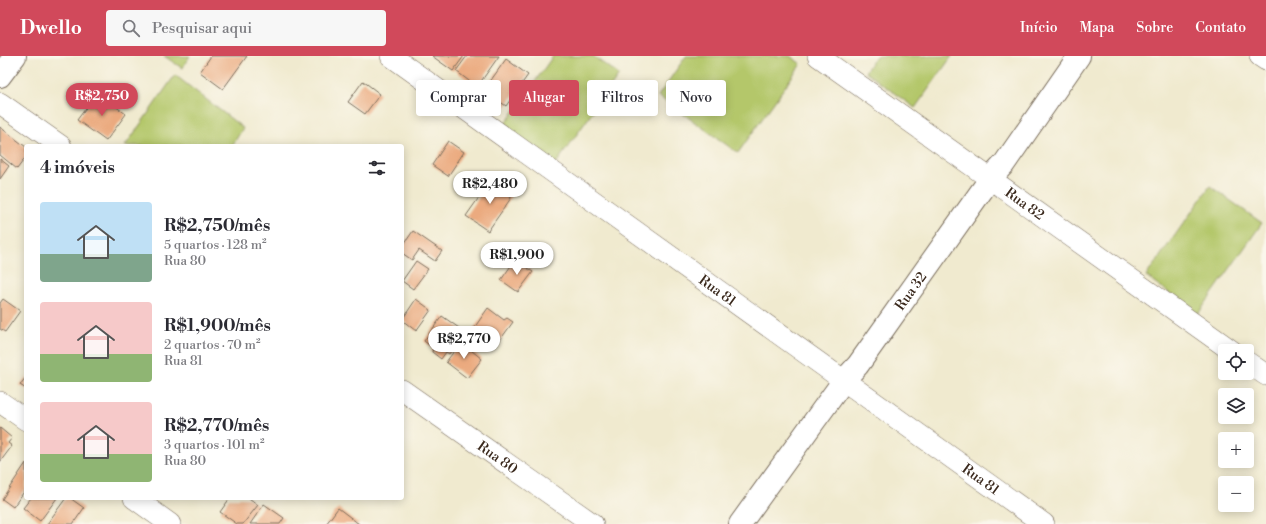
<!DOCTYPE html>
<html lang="pt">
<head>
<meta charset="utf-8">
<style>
  body { margin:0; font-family:"Libre Bodoni",serif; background:#f7f7f7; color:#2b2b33; height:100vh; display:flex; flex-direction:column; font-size:15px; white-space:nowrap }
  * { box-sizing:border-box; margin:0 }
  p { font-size:13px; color:#7c7c81 }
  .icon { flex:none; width:22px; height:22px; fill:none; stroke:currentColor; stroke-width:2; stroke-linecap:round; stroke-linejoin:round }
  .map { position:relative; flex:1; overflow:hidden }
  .side { position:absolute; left:24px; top:88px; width:380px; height:356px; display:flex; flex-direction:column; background:#fff; border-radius:4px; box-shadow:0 2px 10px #0003 }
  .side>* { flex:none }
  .top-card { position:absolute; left:416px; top:24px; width:380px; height:36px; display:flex; gap:8px }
  .controls { position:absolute; left:1218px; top:288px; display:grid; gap:8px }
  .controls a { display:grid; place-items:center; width:36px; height:36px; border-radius:4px; background:#fff; box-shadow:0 2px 10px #0003; font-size:20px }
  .price { position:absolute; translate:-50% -34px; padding:0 9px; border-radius:14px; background:#fff; color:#222; font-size:13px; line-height:26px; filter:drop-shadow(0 1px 2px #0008) }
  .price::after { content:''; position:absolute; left:50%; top:24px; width:12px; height:9px; margin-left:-6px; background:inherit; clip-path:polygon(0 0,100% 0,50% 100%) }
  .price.current { background:#d1495b; color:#fff }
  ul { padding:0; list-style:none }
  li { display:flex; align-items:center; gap:12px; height:100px; padding:0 16px }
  li span { display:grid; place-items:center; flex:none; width:112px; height:80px; border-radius:4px; color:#555 }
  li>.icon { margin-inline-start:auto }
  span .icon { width:48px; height:48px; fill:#fffc; stroke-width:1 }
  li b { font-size:17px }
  h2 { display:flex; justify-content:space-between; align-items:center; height:48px; padding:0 16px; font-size:17px }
  .tag { padding:0 14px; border-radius:4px; background:#fff; box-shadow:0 2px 10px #0003; font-size:14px; line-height:36px }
  .tag.current { background:#d1495b; color:#fff }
  header { display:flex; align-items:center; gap:24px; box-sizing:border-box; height:56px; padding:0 20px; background:#d1495b; color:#fff }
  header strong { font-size:19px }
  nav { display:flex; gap:22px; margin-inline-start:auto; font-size:14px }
  .search { width:280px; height:36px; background:#f7f7f7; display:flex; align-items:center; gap:10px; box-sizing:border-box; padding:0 14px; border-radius:4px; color:#7c7c81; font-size:15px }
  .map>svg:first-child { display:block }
  .green { fill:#b4c76b; stroke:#787844 }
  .building { fill:#ebaa7f }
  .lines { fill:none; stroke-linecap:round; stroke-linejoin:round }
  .minor-casing { stroke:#7a6d5c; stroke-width:22 }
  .secondary-casing { stroke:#7a6d5c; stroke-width:24 }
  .minor { stroke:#fff; stroke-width:21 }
  .secondary { stroke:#fff; stroke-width:22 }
  .labels { text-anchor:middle; stroke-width:3.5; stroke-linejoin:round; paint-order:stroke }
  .street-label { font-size:14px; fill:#3b2a1e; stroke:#fbf7ec }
</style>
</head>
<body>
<header>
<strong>Dwello</strong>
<div class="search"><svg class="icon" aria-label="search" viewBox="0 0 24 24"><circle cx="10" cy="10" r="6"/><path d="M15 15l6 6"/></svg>Pesquisar aqui</div>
<nav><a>Início</a><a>Mapa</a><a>Sobre</a><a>Contato</a></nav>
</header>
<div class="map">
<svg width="1266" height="468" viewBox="0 0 1266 468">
  <rect width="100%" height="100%" fill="#fbf7ec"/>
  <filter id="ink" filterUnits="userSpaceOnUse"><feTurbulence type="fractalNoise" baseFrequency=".025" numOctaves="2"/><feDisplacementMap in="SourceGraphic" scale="8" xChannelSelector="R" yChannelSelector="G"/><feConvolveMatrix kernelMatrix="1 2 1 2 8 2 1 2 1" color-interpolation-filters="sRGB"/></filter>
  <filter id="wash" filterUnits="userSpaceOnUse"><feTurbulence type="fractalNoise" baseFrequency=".012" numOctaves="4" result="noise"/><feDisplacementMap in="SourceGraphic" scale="16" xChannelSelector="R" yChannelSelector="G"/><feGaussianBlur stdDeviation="0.9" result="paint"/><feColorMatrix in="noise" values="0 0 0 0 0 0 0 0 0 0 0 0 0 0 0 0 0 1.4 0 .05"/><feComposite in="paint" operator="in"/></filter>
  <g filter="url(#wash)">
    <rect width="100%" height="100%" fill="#f0eacf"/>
    <path class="green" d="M164,0H190L182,12Z
      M553,0H593L619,19L555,109L502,72Z
      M686,0H790L801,8L738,97L658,40Z
      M876,0H952L915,52L865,16Z
      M175,19L243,72L232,90H125Z
      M1210,130L1262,167L1198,258L1146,220Z"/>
    <g id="blocks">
      <path class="building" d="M211,0H247L223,33L200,16Z
        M432,0H464L453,15Z
        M467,0H499L477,31L456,15Z
        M506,3L528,19L506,50L484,34Z
        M363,25L380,38L365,58L348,46Z
        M97,37L126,58L106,85L77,64Z
        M0,71L26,91V101L17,113L0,99Z
        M448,85L464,96L448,120L432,109Z
        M0,103L9,110L0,123Z
        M492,123L507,134L511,142L488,175L466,160Z
        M413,175L442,195L435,205L419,194L412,204L402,197V191Z
        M515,204L533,216L518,236L501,224Z
        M416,205L428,213L413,233L402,225Z
        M3,243L20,255L5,276L0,273V247Z
        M416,243L431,254L416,275L402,264Z
        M488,252L504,264L507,262L513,266L495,291L472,275Z
        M442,260L459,272L456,275L459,277L457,280L460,283L449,298L446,296L441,303L432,296L433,292L424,285Z
        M461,286L482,303L467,322L446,306Z
        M26,321V333L20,329Z
        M0,372L12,382L8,387L12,390L0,406Z
        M26,407V433L13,451L2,443Z
        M31,442H57L40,465L23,452Z
        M66,442H70L84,452L73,468H47Z
        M230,442H249L258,449L243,468H237L220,456Z
        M264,448L284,462L280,468H250Z
        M338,452L359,468H326Z"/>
    </g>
  </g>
  <g filter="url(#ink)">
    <use href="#blocks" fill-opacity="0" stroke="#7a6d5c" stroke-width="1"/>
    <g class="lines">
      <defs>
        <g id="minor">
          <path id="s1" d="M391,0L1044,468"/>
          <path id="s2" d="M818,0L1232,295"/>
          <path d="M1260,0L1266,4"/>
          <path d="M0,47L61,90"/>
          <path d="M1247,306L1266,319"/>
          <path id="s3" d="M402,334L593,468"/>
          <path d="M0,346L26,364"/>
          <path d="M134,442L170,468"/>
        </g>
        <g id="secondary">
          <path d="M0,20L15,0"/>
          <path id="s4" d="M740,468L844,324L858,309L990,123L1004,108L1079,0"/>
        </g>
      </defs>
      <use href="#minor" class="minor-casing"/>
      <use href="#secondary" class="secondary-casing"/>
      <use href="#minor" class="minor"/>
      <use href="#secondary" class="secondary"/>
    </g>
  </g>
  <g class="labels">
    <g class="street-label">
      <text dy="5" stroke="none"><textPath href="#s2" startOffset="254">Rua 82</textPath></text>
      <text dy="5" stroke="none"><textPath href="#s1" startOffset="402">Rua 81</textPath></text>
      <text dy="5" stroke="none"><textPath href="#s4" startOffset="289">Rua 32</textPath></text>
      <text dy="5" stroke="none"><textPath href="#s3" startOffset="117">Rua 80</textPath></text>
      <text dy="5" stroke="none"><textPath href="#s1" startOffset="726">Rua 81</textPath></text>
    </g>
  </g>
</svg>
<div class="controls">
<a><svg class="icon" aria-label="locate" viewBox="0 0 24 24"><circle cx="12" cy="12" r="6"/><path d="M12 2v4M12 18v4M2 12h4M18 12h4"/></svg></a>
<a><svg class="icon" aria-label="layers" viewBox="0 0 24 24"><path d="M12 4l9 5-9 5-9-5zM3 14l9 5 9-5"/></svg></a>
<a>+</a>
<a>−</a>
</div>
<b class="price current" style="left:102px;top:61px">R$2,750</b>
<b class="price" style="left:490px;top:149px">R$2,480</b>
<b class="price" style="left:517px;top:220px">R$1,900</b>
<b class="price" style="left:464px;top:304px">R$2,770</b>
<div class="top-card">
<a class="tag">Comprar</a>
<a class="tag current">Alugar</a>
<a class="tag">Filtros</a>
<a class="tag">Novo</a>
</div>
<section class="side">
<h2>4 imóveis<svg class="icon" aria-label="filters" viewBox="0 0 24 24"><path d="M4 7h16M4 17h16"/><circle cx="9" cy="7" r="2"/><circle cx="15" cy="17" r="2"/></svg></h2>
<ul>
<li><span style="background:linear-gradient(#bfe0f5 65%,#7fa58c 0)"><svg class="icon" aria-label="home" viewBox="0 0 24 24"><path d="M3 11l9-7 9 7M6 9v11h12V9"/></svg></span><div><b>R$2,750/mês</b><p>5 quartos · 128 m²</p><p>Rua 80</p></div></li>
<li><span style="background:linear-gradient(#f6c9c9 65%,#8fb573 0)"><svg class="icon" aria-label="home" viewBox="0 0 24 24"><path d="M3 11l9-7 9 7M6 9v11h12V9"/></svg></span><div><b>R$1,900/mês</b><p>2 quartos · 70 m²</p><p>Rua 81</p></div></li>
<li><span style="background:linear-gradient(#f6c9c9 65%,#8fb573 0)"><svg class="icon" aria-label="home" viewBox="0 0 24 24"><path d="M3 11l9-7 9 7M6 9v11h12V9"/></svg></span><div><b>R$2,770/mês</b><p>3 quartos · 101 m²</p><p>Rua 80</p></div></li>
</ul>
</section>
</div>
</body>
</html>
